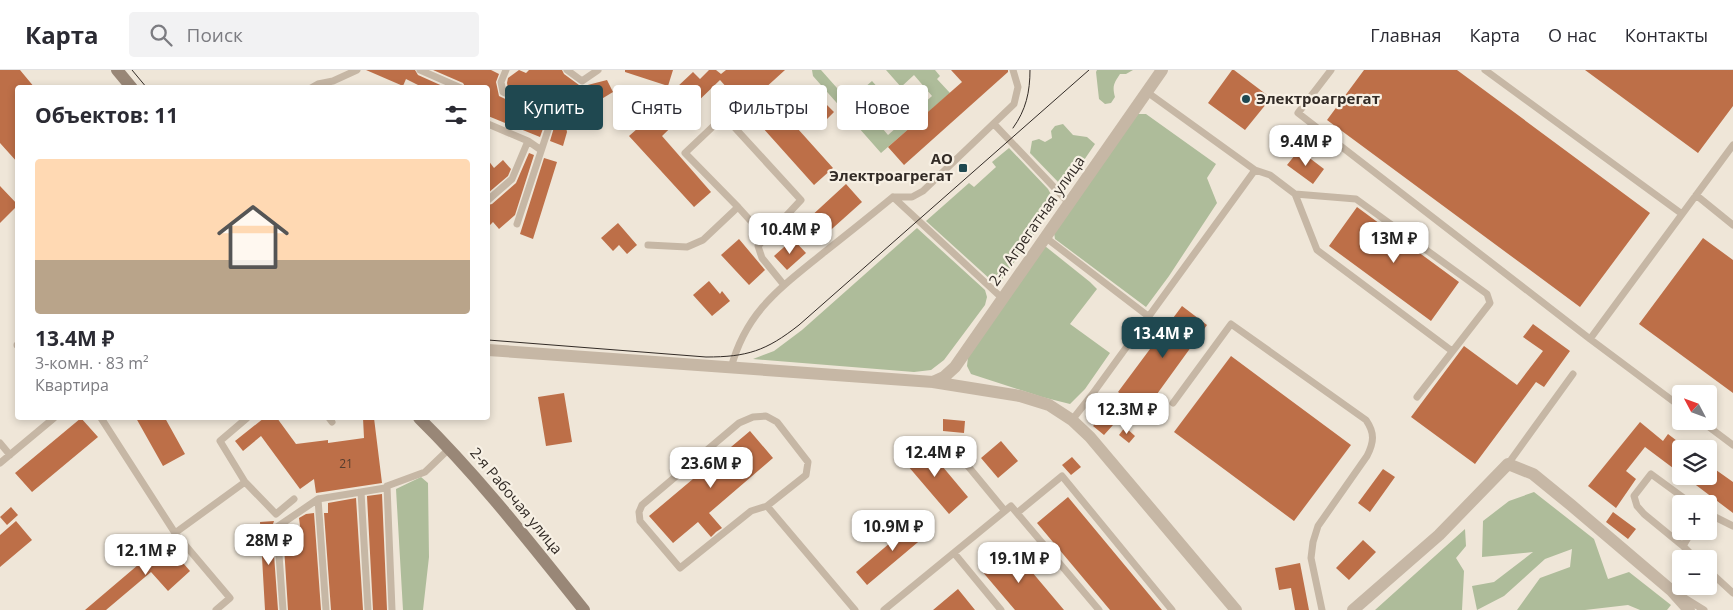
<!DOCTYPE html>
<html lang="ru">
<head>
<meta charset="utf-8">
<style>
  body { margin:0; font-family:"Open Sans",sans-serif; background:#f2f2f3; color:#2b2b33; height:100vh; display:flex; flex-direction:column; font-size:19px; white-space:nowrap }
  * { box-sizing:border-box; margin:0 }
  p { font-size:16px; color:#7c7c81 }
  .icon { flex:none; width:28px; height:28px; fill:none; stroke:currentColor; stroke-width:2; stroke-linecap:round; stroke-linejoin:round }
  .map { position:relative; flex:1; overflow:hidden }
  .details { position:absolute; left:15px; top:15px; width:475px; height:335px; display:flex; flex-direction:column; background:#fff; border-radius:5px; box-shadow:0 2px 8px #0003 }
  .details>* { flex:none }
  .banner { position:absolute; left:505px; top:15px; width:475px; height:45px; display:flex; gap:10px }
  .needle { width:32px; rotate:311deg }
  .controls { position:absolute; left:1672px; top:315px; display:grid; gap:10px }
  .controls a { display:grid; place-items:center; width:45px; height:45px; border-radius:5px; background:#fff; box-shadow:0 2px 8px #0003; font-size:25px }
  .price { position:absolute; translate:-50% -42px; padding:0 11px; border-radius:10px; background:#fff; color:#222; font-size:16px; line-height:32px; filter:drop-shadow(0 1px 2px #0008) }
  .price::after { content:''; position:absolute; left:50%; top:30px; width:15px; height:11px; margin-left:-8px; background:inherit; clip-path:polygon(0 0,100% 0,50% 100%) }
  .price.on { background:#1f4850; color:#fff }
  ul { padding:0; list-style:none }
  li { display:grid; align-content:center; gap:10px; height:265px; padding:0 20px }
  li span { display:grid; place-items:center; height:155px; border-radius:5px; color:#555 }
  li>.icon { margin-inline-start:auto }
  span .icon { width:90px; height:90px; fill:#fffc; stroke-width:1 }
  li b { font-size:21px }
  h2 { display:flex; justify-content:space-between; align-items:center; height:60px; padding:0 20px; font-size:21px }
  .chip { padding:0 18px; border-radius:5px; background:#fff; box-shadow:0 2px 8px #0003; font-size:18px; line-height:45px }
  .chip.on { background:#1f4850; color:#fff }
  header { display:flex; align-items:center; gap:30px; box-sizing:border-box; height:70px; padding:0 25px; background:#fff; border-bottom:1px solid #e1e1e2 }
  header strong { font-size:24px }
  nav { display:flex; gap:28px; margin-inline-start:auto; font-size:18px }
  .search { width:350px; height:45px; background:#f2f2f3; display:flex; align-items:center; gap:12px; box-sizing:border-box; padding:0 18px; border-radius:5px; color:#7c7c81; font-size:19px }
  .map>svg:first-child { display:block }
  .green { fill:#aebc9a }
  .building { fill:#bd6f48 }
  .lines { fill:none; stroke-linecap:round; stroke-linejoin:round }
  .service { stroke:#c6b7a5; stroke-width:7 }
  .minor { stroke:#c6b7a5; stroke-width:12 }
  .secondary { stroke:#998777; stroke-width:12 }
  .tram { stroke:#322b26; stroke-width:1 }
  .poi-dot { fill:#1f4850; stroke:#f7f0e4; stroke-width:2 }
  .labels { text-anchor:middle; stroke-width:4.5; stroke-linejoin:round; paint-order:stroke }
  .number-label { font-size:12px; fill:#553c2e }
  .poi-label { font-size:15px; font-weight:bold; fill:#322b26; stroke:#f7f0e4; text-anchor:start }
  .street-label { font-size:15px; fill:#322b26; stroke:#f7f0e4 }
</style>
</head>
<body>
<header>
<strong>Карта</strong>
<div class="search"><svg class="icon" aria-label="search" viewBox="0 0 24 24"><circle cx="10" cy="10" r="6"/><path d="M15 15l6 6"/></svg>Поиск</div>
<nav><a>Главная</a><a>Карта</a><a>О нас</a><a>Контакты</a></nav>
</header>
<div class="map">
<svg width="1733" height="540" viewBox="0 0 1733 540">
  <rect width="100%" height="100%" fill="#efe6d8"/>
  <path class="green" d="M812,0H821L845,27L856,25L872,11L888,29L871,45L888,65L932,26L914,5L901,17L886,0H935L940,6L937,9L950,23L881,83L813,6Z
    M1097,0H1133L1126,4H1120C1114,13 1112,16 1115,27L1111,33L1105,34L1099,29L1096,2Z
    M1136,44H1146L1216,94L1207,108L1217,133L1169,206L1146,237L1055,169L1054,163Z
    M1063,54L1073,65L1087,67L1095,74L1067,115H1061L1030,83L1032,71L1039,69L1045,72L1052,68L1051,61L1055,56Z
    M1009,78L1048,119L1053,128V137L1003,208L998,213L991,210L926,151L969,113L974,117L996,97L992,92Z
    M917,158L985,220L987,227L985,235L944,290L931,300L914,302L753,289L774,281L802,260Z
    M1045,176L1090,212L1097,219L1070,254L1110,283L1085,319L1070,334L1042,327L971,304L967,296L968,287Z
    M421,407L428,413L429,487L423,540H403L396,419Z
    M1534,422L1594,469L1608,509L1629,502L1671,535L1667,540H1640L1628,535L1585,540H1517L1540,508L1570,497L1572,479L1545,489L1504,526L1477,540L1472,516L1494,512L1533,482L1482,487L1483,451L1509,431Z
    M1465,459L1466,476L1456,488L1464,501L1462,540H1375Z"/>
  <path class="building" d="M0,0H20L35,18H18V93L0,73Z
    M366,0H415L418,5L447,18H424L406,9L403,16Z
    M433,0H491L499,4L496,12L499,26L544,47L545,53L540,67L488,46V18H466L463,13Z
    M519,0L526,3L529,0H562L564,4L579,15L576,18L607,10L613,22L585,39L570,36L564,47L567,62L563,76L550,71L555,54L553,40L508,18L507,13L508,8Z
    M625,0H673L668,16L625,2Z
    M709,0H716L721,4L726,0H785L763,20L833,98L814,115L720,10L662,66L711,122L694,137L629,66L663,36L667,40L686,22L676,18L693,2L700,9Z
    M951,0H1008V2L904,95L888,77L962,12Z
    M1232,0H1234L1271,28L1245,60L1208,33Z
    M1364,0H1457L1650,143L1580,237L1327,50Z
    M1585,0H1733V36L1698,83Z
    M825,33L834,42L827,49L818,39Z
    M1299,80L1324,99L1313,114L1287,95Z
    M529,83L534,85L515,145L499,159L493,152L488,157V135L492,134L516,113Z
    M544,88L557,92L533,169L520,164Z
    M488,90L494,98L503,90L511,99L508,106L488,123Z
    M846,114L862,132L824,166L808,149Z
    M0,116L18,135L0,153Z
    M1357,137L1459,212L1431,251L1329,176Z
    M618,153L637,175L627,184L619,175L613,181L601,168Z
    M1703,168L1733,190V323L1639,254Z
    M739,169L765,200L749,215L721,185Z
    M793,169L806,183L787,200L774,186Z
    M709,211L720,224L722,221L730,231L712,246L693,225Z
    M1182,236L1207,255L1144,342L1118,322Z
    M1533,254L1570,281L1544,317L1536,312L1475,394L1411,347L1464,276L1517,315L1543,281L1523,267Z
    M1231,286L1351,375L1294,451L1174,362Z
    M564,323L572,372L546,376L538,327Z
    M1102,346L1113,355L1104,365L1093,356Z
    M81,348L98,367L32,422L15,403Z
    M136,348H165L185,384L163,396Z
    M264,348H277L296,374L328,370V373L364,368L363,348H374L382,413L316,423L314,409L300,419L261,366L243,381L235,371Z
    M943,349L965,351L964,363L943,361Z
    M1640,352L1663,371L1668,364L1681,374V404L1645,377L1626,401L1636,409L1616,438L1588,416Z
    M1125,357L1135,366L1129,373L1119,365Z
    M750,361L773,388L709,443L722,458L716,462L711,467L698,452L673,473L649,446Z
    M1001,371L1018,391L998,408L981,388Z
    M922,372L968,427L949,444L902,389Z
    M1072,387L1081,397L1071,405L1062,395Z
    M1709,395L1733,412V443L1684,406H1709Z
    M1383,399L1395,407L1370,442L1358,433Z
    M382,424L387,540H373L367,426Z
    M1068,427L1162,540H1110L1037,453Z
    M356,428L363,540H331L324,443H328V433Z
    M11,437L18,445L7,455L0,447Z
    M1613,442L1636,459L1628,469L1606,452Z
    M314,443L321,540H288L283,460L286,457L300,456L299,448L306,444Z
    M918,449L930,462L867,515L856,502Z
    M16,451L32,470L0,497V465Z
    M274,451L272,457L278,540H265L260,452Z
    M1363,470L1376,482L1349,510L1336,498Z
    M165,472L190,501L168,521L151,502L106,540H85Z
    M1010,476L1064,540H1015L981,500Z
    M1300,493L1309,540H1295L1291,518L1279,520L1275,498Z
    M958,519L975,540H933Z"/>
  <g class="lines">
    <path class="service" d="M420,0L461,18
      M506,0L501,12L503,22L549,43L550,54L517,154
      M567,0L582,11L598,0
      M1331,0L1298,43L1590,269
      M1485,0L1682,144
      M311,18L318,14L333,11L357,0
      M488,54L528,71L541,80
      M994,54L1069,133
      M1255,100L1270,105L1295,124L1356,129L1487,224L1490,233L1417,327
      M1295,124L1317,180L1452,281
      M1696,125L1733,155
      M893,127L1003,229
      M488,130L512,109L528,71
      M1045,167L1148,246
      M766,168L738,137L685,83L724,46L801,130L758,176L762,188L784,215
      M648,175L687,177L703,170L738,137
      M17,275H18
      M731,298C746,242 779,219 822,184C846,165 870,146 893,127H912L923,121L1014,34L1018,17L1013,0
      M1173,333L1231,254L1366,350C1375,363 1374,372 1367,386L1318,456L1313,472L1311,488L1322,540
      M1681,337L1590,269L1733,75
      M766,346L777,352L808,392L806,405L767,436L751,441L680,498L640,451L639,442L642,435L739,353L753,347Z
      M101,348L175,463L245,412L220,371L247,348
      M329,348L332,352
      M1072,350L1091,326L1255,100L1147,22
      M1701,351L1733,375
      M0,373L10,385
      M953,378L1005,441
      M0,393L54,348
      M1508,394L1573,304
      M245,412L276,444L294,429
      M387,416L392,540
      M1692,434L1651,404L1634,426L1637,436L1644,444L1683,476L1696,489
      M767,436L855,540
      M1017,443L1062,406L1172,540
      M1709,444L1733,456
      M175,463L230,528L216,540
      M1683,476L1692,461
      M954,483L1001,540
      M1709,501L1733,523
      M1683,527L1704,540
      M283,540L277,457L318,429
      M326,540L318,429L361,422
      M368,540L361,422L385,418L387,416L425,402L450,378
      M884,540L1011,436L1099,540"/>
    <path class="minor" d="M488,280L933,312L1020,326L1049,335L1072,350L1090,367L1236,540
      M933,312L944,307L955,297L1162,0
      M1353,540L1439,465L1508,394L1533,404L1571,435L1672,521L1689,540"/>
    <path class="secondary" d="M117,0L132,18
      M419,348C479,407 531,474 584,540"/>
    <path class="tram" d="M132,0L147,18
      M1013,58C1026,40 1030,22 1030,0
      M488,270L706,287C747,287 766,281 799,255L1089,0"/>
  </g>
  <g class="poi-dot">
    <circle cx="1246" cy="29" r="5"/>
    <rect x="958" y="93" width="10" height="10" rx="2.5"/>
  </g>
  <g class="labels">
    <g class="number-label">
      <text x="346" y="398">21</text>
    </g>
    <g class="poi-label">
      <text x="1256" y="34">Электроагрегат</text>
      <text x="953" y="94" text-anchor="end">АО<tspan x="953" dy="17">Электроагрегат</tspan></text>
    </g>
    <g class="street-label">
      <text transform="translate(1037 151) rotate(-55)" y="5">2-я Агрегатная улица</text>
      <text transform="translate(516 431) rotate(50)" y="5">2-я Рабочая улица</text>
    </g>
  </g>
</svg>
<div class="controls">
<a><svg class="needle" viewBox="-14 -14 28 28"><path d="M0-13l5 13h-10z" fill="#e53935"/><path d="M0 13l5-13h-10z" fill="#7c7c81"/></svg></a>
<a><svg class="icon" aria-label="layers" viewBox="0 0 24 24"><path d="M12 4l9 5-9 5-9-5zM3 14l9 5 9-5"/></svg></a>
<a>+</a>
<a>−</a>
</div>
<b class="price" style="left:1306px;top:97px">9.4M ₽</b>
<b class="price" style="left:790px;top:185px">10.4M ₽</b>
<b class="price" style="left:1394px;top:194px">13M ₽</b>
<b class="price on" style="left:1163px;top:289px">13.4M ₽</b>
<b class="price" style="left:1127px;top:365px">12.3M ₽</b>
<b class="price" style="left:935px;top:408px">12.4M ₽</b>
<b class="price" style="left:711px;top:419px">23.6M ₽</b>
<b class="price" style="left:893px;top:482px">10.9M ₽</b>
<b class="price" style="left:269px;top:496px">28M ₽</b>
<b class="price" style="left:146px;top:506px">12.1M ₽</b>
<b class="price" style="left:1019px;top:514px">19.1M ₽</b>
<div class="banner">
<a class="chip on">Купить</a>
<a class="chip">Снять</a>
<a class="chip">Фильтры</a>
<a class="chip">Новое</a>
</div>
<section class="details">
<h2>Объектов: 11<svg class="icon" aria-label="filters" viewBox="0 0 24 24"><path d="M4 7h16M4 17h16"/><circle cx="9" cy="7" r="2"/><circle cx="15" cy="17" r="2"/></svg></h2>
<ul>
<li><span style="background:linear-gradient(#ffd9b3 65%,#b9a48a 0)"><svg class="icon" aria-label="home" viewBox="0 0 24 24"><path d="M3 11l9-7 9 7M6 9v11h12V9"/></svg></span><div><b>13.4M ₽</b><p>3-комн. · 83 m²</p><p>Квартира</p></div></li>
</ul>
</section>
</div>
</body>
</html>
